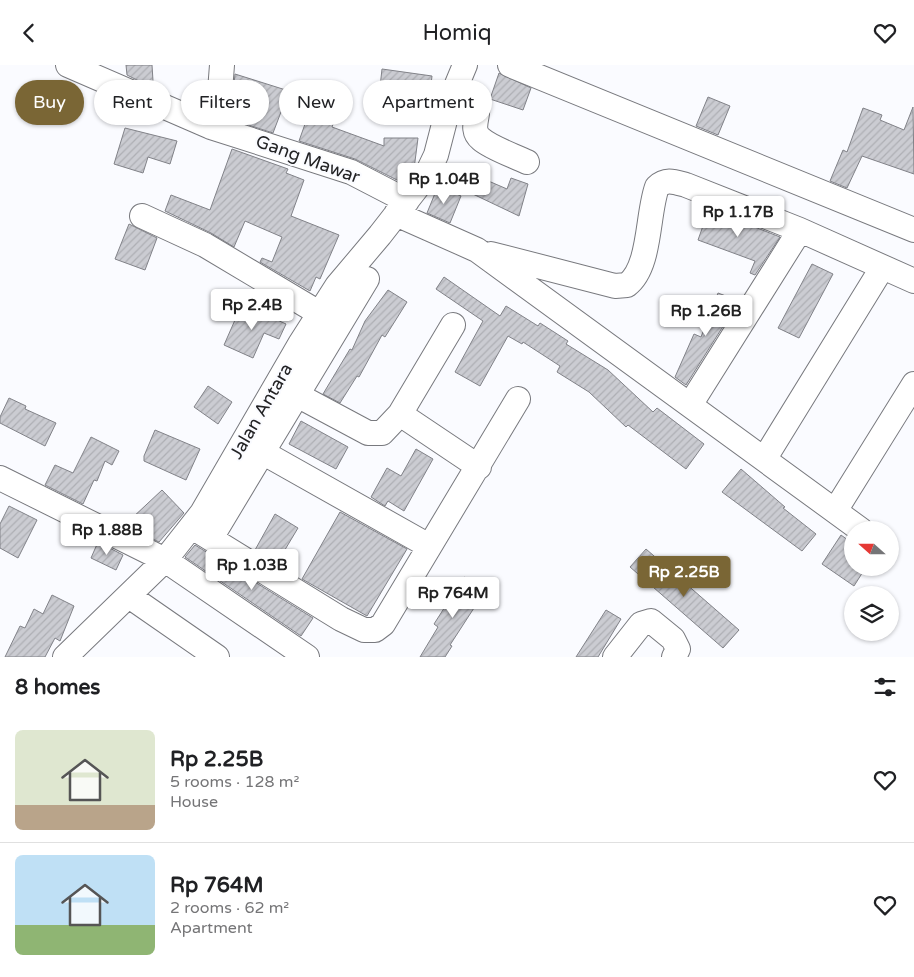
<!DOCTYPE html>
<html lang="en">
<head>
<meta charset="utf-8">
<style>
  body { margin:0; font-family:"Varela Round",sans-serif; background:#f6f6f6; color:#202124; height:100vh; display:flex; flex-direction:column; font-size:19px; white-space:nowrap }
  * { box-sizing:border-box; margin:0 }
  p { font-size:16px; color:#757577 }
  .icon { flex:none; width:28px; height:28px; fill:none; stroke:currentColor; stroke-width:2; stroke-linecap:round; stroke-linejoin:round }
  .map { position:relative; height:592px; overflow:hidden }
  .drawer { display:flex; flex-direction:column; background:#fff; flex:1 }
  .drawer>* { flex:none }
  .banner { position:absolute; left:15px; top:15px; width:500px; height:45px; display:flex; gap:10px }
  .needle { width:32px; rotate:291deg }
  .buttons { position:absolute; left:844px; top:456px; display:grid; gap:10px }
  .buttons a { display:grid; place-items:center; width:55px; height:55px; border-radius:50%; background:#fff; box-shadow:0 1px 4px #0004; font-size:25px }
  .price { position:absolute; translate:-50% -42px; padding:0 11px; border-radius:5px; background:#fff; color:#222; font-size:16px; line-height:32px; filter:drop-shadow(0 1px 2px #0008) }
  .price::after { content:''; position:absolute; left:50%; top:30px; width:15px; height:11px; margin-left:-8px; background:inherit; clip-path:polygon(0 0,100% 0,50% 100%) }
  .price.selected { background:#7a6635; color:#fff }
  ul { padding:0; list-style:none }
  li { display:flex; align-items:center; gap:15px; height:125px; padding:0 15px }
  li+li { border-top:1px solid #e0e0e0 }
  li span { display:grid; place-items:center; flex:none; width:140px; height:100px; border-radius:8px; color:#555 }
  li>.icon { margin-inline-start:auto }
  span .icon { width:60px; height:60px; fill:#fffc; stroke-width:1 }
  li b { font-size:21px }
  h2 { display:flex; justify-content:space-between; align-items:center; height:60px; padding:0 15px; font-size:21px }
  .tag { padding:0 18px; border-radius:22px; background:#fff; box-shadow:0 1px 4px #0004; font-size:18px; line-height:45px }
  .tag.selected { background:#7a6635; color:#fff }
  header { display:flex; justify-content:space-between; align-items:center; height:65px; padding:0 15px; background:#fff; font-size:22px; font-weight:600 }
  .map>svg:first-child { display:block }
  .building { fill:url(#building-hatch); stroke:#818288 }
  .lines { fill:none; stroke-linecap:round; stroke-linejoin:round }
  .minor-casing { stroke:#78797e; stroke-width:26 }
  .minor { stroke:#fff; stroke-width:24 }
  .labels { text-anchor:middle; stroke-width:4; stroke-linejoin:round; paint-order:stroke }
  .street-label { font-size:18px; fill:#222224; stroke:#fafbff }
</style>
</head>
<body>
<header><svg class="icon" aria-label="back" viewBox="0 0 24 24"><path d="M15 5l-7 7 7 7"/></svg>Homiq<svg class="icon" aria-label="heart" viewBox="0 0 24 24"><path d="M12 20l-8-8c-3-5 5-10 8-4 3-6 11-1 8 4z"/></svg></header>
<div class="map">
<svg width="914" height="592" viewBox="0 0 914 592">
  <defs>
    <pattern id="building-hatch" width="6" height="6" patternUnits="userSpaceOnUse" patternTransform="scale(1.25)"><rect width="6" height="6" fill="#cbccd2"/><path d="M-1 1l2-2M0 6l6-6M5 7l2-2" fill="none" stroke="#aeafb4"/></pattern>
  </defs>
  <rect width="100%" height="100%" fill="#fafbff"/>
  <path class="building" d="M126,0H152L153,16L141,17L127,10Z
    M382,4L432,11L430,28L380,22Z
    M499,8L531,23L523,45L490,34Z
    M235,9L289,26L273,68L227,53L233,29Z
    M708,32L730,41L718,70L696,61Z
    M311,42L336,51L332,62L384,81V73H418L414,104L405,116L397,115L355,94L299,76Z
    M913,42L914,109L862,91L847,123L830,116L843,85L847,87L863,43L882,50L880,55L904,65Z
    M125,63L177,76L170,99L148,92L143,108L114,99Z
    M232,84L288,104L286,108L304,115L291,151L339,170L320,214L316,212L310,226L260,197L262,193L272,197L282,172L245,156L234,182L211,168L165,146L171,130L210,145Z
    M463,105L507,124L511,113L528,119L519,151L456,121Z
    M438,121L461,131L450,158L427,148Z
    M709,144L780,172L755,210L750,208L755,196L698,175Z
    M129,159L157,173L145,205L115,194Z
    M812,199L833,209L799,273L778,263Z
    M444,212L500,251L506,241L538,261L540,258L568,276L566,279L608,305L653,347L657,343L704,379L686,404L628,360L626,362L589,327L557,307L560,301L523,277L522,279L508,271L480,321L455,307L483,256L436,224Z
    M388,225L407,237L385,272L382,270L359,312L357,311L340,338L323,329L350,284L352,285L365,256Z
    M718,228L739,236L686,320L675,312L694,269L701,272Z
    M242,239L286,259L279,274L264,268L253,293L224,280Z
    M208,321L232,337L218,359L194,342Z
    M9,333L26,341L25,344L56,358L45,381L0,358V352Z
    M301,356L348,382L336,404L289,379Z
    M155,365L200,384L186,415L144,396V391Z
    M91,372L119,386L112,400L105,396L97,416L94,415L83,439L45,420L55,400L73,408Z
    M416,384L433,394L404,446L388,436L385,441L371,432L387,403L401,411Z
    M741,404L785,442L783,443L816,469L802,486L722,427Z
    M162,425L184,448L159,477L137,466L131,459V454Z
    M9,441L37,455L18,493L0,483V459Z
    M340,447L407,484L367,551L302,514Z
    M275,449L298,463L277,498L255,485Z
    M841,470L852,478V502H866L854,521L822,499Z
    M98,477L123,490L116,505L91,493Z
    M195,480L313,553L301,571L185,492Z
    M646,484L739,565L723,583L630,502Z
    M464,512L485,526L450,580L452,581L445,592H420L438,562L434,559Z
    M52,530L74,541L60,576L55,573L45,592H5L20,561L25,563L34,544L43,549Z
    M606,545L621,554L598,592H576Z"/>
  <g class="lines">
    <defs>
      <path id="minor" d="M68,0L211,62L351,107L407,136
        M510,0L914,165
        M450,36C500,32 462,59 481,74C491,83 515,91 527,97
        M211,62L220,26L222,0
        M396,149L477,185L861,465
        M142,151L205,180L319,248
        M491,189L615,221L627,220C651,202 647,149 657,122C666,113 675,117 686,120L800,165L914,216
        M284,325L297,330L368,368H382L400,349L479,402
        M690,340L800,165
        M400,349L453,260
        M262,387L429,481
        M765,393L882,203
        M0,413L165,495L307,592
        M835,446L914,319
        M192,462L341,554L364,565H375L383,559L518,334
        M211,473L367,214
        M129,531L217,592
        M65,592L165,495L202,448L300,279L337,221L380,170L426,111L436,90L450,36L465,0
        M615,592L641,559L651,556L673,574L678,584L674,592"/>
    </defs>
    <use href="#minor" class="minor-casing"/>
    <use href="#minor" class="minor"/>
  </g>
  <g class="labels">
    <g class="street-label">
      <text transform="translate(308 94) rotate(20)" y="6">Gang Mawar</text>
      <text transform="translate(261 346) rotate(-60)" y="6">Jalan Antara</text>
    </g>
  </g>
</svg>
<div class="buttons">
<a><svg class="needle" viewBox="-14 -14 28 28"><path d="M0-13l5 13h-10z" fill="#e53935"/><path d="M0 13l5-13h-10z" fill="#757577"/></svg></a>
<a><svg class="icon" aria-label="layers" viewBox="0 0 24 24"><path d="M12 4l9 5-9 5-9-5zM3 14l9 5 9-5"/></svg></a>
</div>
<b class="price" style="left:444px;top:140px">Rp 1.04B</b>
<b class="price" style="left:738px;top:173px">Rp 1.17B</b>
<b class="price" style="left:252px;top:266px">Rp 2.4B</b>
<b class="price" style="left:706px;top:272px">Rp 1.26B</b>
<b class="price" style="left:107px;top:491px">Rp 1.88B</b>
<b class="price" style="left:252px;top:526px">Rp 1.03B</b>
<b class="price selected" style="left:684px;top:533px">Rp 2.25B</b>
<b class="price" style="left:453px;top:554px">Rp 764M</b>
<div class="banner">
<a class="tag selected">Buy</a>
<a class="tag">Rent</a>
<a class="tag">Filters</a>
<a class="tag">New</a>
<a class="tag">Apartment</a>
</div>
</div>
<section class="drawer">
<h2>8 homes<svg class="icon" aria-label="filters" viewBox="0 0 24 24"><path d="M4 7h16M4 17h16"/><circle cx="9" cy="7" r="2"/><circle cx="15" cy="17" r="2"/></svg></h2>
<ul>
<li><span style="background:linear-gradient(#dfe7d0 75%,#b9a48a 0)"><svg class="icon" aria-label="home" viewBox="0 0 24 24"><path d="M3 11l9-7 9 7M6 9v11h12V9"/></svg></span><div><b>Rp 2.25B</b><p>5 rooms · 128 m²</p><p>House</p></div><svg class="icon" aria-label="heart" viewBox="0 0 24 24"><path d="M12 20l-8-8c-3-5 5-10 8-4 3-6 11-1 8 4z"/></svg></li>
<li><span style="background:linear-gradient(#bfe0f5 70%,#8fb573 0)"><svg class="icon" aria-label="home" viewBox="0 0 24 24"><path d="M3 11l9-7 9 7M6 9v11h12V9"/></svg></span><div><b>Rp 764M</b><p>2 rooms · 62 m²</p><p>Apartment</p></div><svg class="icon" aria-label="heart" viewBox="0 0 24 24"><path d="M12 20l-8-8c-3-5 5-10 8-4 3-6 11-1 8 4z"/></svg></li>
</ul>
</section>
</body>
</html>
